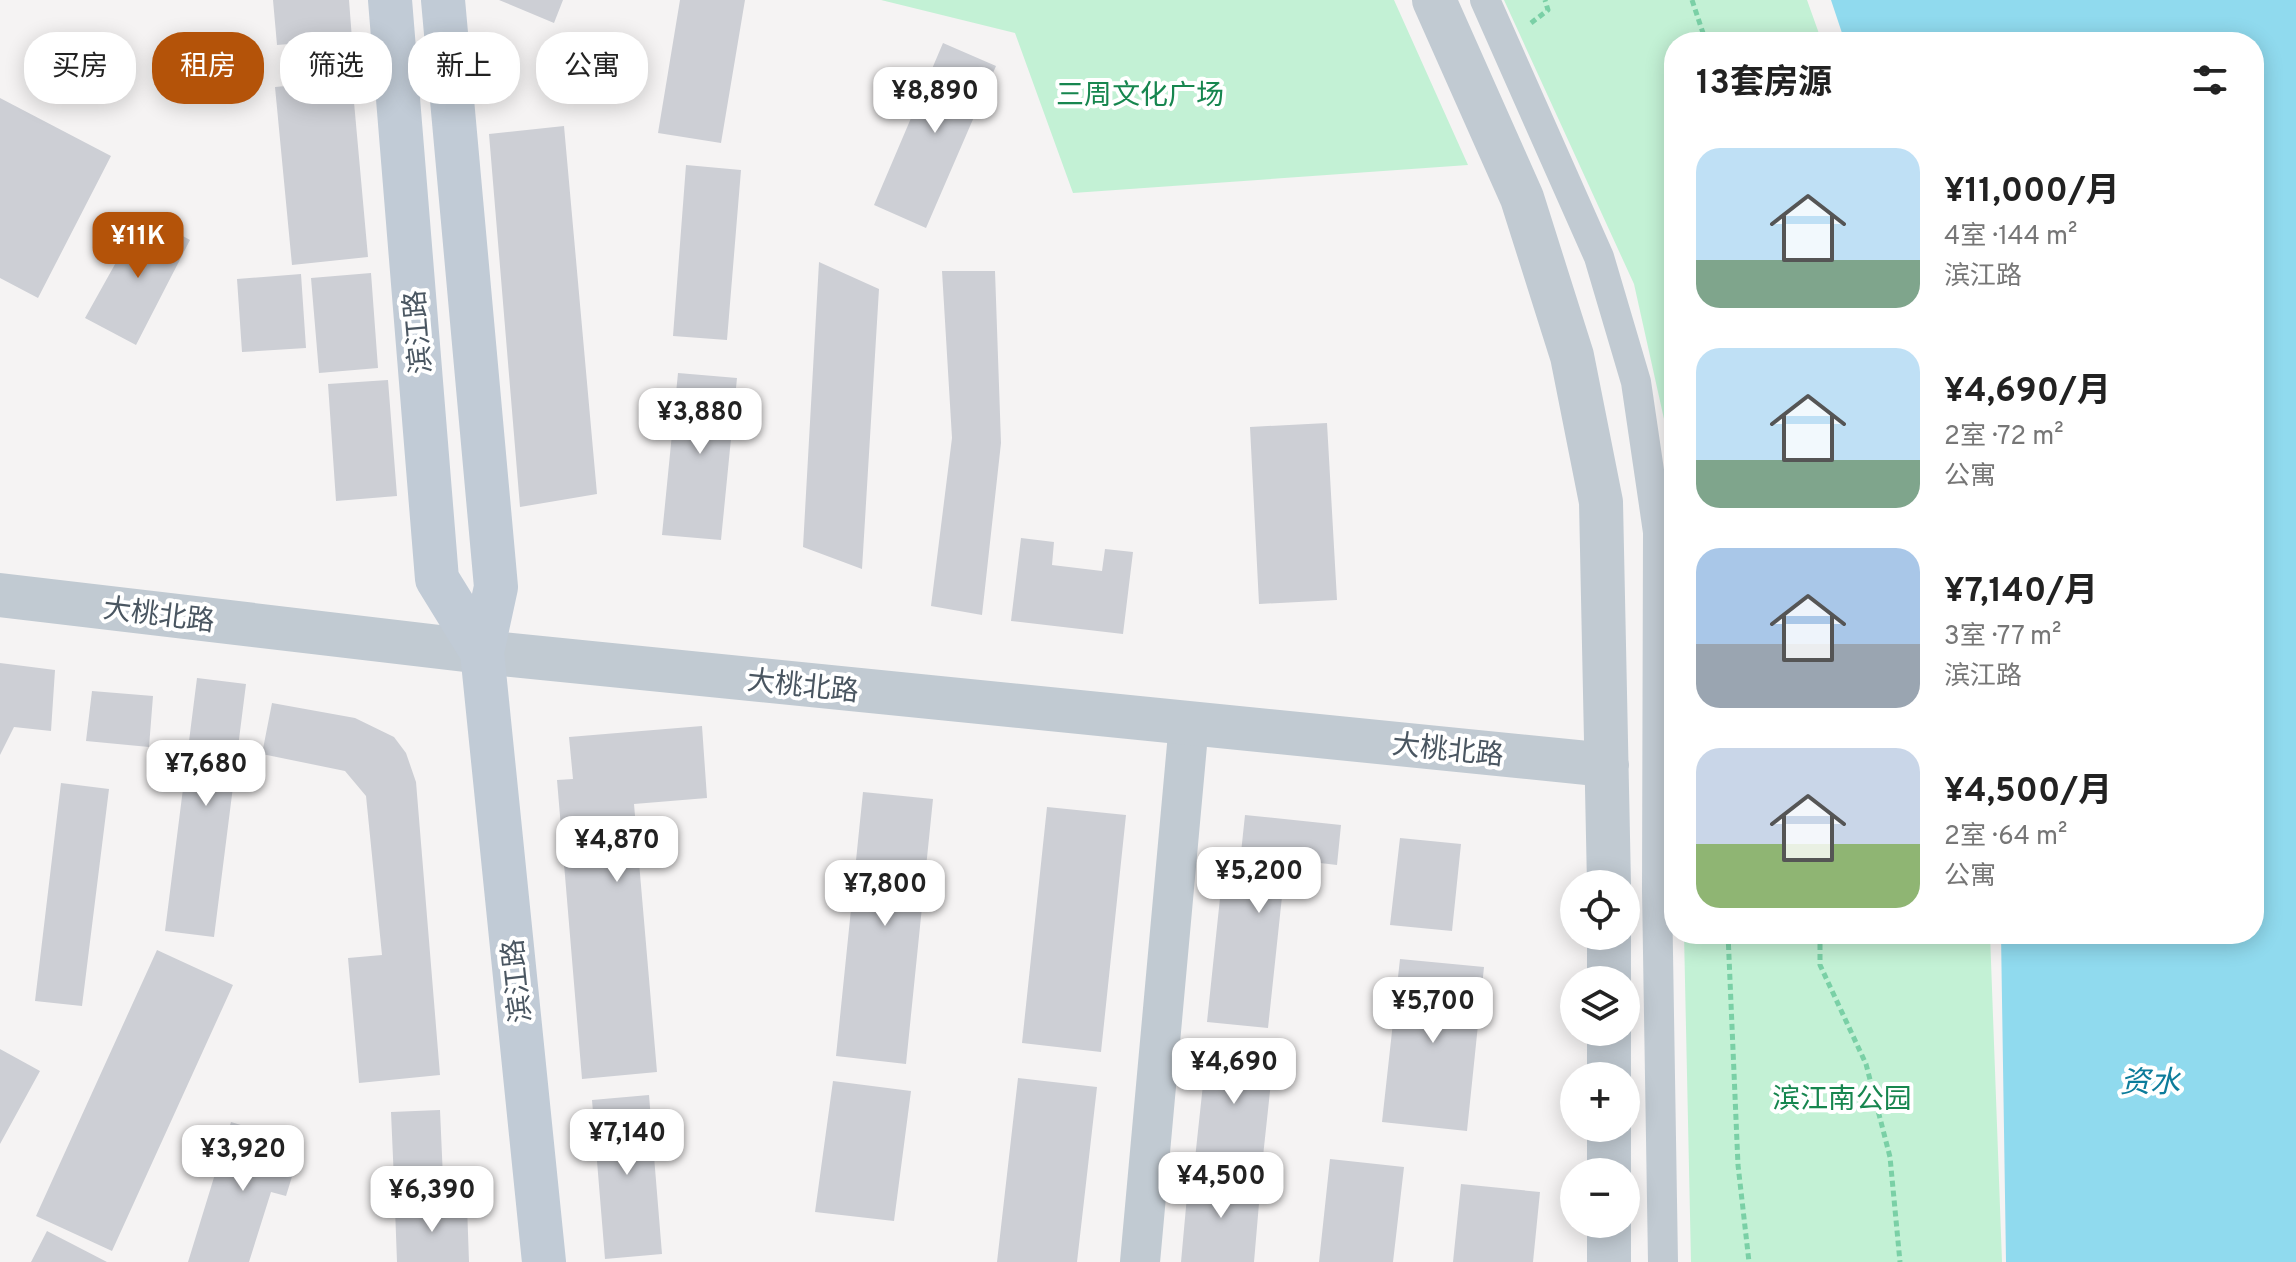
<!DOCTYPE html>
<html lang="zh">
<head>
<meta charset="utf-8">
<style>
  body { margin:0; font-family:Overpass,"Noto Sans SC",sans-serif; background:#f2f2f2; color:#222; height:100vh; display:flex; flex-direction:column; font-size:30px; white-space:nowrap }
  * { box-sizing:border-box; margin:0 }
  p { font-size:26px; color:#767676 }
  .icon { flex:none; width:44px; height:44px; fill:none; stroke:currentColor; stroke-width:2; stroke-linecap:round; stroke-linejoin:round }
  .map { position:relative; flex:1; overflow:hidden }
  .drawer { position:absolute; left:1664px; top:32px; width:600px; height:912px; display:flex; flex-direction:column; background:#fff; border-radius:32px; box-shadow:0 4px 20px #0003 }
  .drawer>* { flex:none }
  .banner { position:absolute; left:24px; top:32px; width:760px; height:72px; display:flex; gap:16px }
  .fabs { position:absolute; left:1560px; top:870px; display:grid; gap:16px }
  .fabs a { display:grid; place-items:center; width:80px; height:80px; border-radius:50%; background:#fff; box-shadow:0 4px 20px #0003; font-size:40px }
  .price { position:absolute; translate:-50% -68px; padding:0 18px; border-radius:16px; background:#fff; color:#222; font-size:26px; line-height:52px; filter:drop-shadow(0 2px 4px #0008) }
  .price::after { content:''; position:absolute; left:50%; top:48px; width:24px; height:18px; margin-left:-12px; background:inherit; clip-path:polygon(0 0,100% 0,50% 100%) }
  .price.on { background:#b45309; color:#fff }
  ul { padding:0; list-style:none }
  li { display:flex; align-items:center; gap:24px; height:200px; padding:0 32px }
  li span { display:grid; place-items:center; flex:none; width:224px; height:160px; border-radius:24px; color:#555 }
  li>.icon { margin-inline-start:auto }
  span .icon { width:96px; height:96px; fill:#fffc; stroke-width:1 }
  li b { font-size:34px }
  h2 { display:flex; justify-content:space-between; align-items:center; height:96px; padding:0 32px; font-size:34px }
  .pill { padding:0 28px; border-radius:32px; background:#fff; box-shadow:0 4px 20px #0003; font-size:28px; line-height:72px }
  .pill.on { background:#b45309; color:#fff }
  .map>svg:first-child { display:block }
  .green { fill:#c3f1d5 }
  .water { fill:#90daee }
  .building { fill:#cdcfd5 }
  .lines { fill:none; stroke-linecap:round; stroke-linejoin:round }
  .path { stroke:#7ad0a6; stroke-width:5; stroke-dasharray:6 4; stroke-linecap:butt }
  .pedestrian { stroke:#c1cad2; stroke-width:30 }
  .minor { stroke:#c1cad2; stroke-width:40 }
  .tertiary { stroke:#c1cad2; stroke-width:44 }
  .secondary { stroke:#c1cbd6; stroke-width:44 }
  .labels { text-anchor:middle; stroke-width:8; stroke-linejoin:round; paint-order:stroke }
  .park-label { font-size:28px; fill:#17864f; stroke:#fff }
  .street-label { font-size:28px; fill:#4a5661; stroke:#fff }
  .water-label { font-size:30px; font-style:italic; fill:#0c7c9b; stroke:#fff }
</style>
</head>
<body>
<div class="map">
<svg width="2296" height="1262" viewBox="0 0 2296 1262">
  <rect width="100%" height="100%" fill="#f5f3f3"/>
  <path class="green" d="M881,0H1394L1468,165L1073,193L1015,33Z
    M1504,0H1807L1822,42H1674V464L1634,284Z
    M1684,934H1990L2002,1262H1691Z"/>
  <path class="water" d="M1831,0H2296V1262H2006L2001,934H2254V42H1845Z"/>
  <path class="building" d="M273,0H349L352,39L277,45Z
    M499,0H563L554,23Z
    M680,0H745L721,143L658,133Z
    M943,43L996,66L926,228L874,205Z
    M352,80L368,257L292,265L275,87Z
    M0,98L111,156L38,298L0,278Z
    M564,126L597,494L520,507L489,134Z
    M686,165L741,170L727,340L673,336Z
    M143,214L190,240L136,345L85,318Z
    M819,262L879,289L862,569L803,547Z
    M942,271H995L1001,443L982,615L931,606L952,438Z
    M371,273L378,368L319,373L311,278Z
    M301,274L306,348L242,352L237,279Z
    M678,373L737,378L721,540L662,535Z
    M388,380L397,496L336,501L328,384Z
    M1327,423L1337,600L1259,604L1250,427Z
    M1021,538L1054,542L1052,565L1102,571L1105,549L1133,552L1123,634L1011,621Z
    M0,663L55,670L51,731L14,727L0,755Z
    M197,678L246,684L214,937L165,931Z
    M92,691L153,696L149,747L86,741Z
    M272,703L355,718L394,737L406,753L416,782L440,1075L359,1083L348,958L382,955L366,796L345,771L262,754Z
    M702,726L707,798L634,804L657,1072L582,1079L557,780L573,779L569,737Z
    M61,783L109,789L82,1006L35,1001Z
    M863,792L933,799L906,1064L836,1056Z
    M1047,807L1126,815L1101,1052L1022,1043Z
    M1245,815L1341,825L1337,865L1286,859L1268,1028L1207,1022L1222,879L1238,881Z
    M1400,838L1461,844L1452,931L1390,925Z
    M157,950L233,985L112,1251L36,1216Z
    M1400,959L1484,967L1467,1131L1382,1122Z
    M1208,1038L1275,1045L1261,1175L1194,1168Z
    M0,1049L40,1071L0,1144Z
    M1018,1078L1097,1087L1077,1262H997Z
    M833,1081L911,1091L894,1221L815,1212Z
    M649,1095L662,1254L605,1259L592,1100Z
    M440,1110L444,1201L395,1204L391,1112Z
    M231,1122L302,1144L286,1196L271,1192L249,1262H188Z
    M1330,1159L1404,1167L1393,1262H1319Z
    M1189,1174L1261,1180L1254,1262H1181Z
    M1461,1184L1540,1192L1533,1262H1453Z
    M467,1205L469,1262H397L395,1208Z
    M47,1231L107,1262H31Z"/>
  <g class="lines">
    <path class="path" d="M1692,0L1706,42
      M1531,23L1548,10L1545,0
      M1728,934L1738,1165L1749,1262
      M1820,934V965L1866,1064L1890,1157L1900,1262"/>
    <path class="pedestrian" d="M1485,0L1599,257L1636,382L1658,532L1657,891L1663,1262"/>
    <path class="minor" d="M1140,1262L1189,723"/>
    <path class="tertiary" d="M1434,0L1522,198L1572,356L1601,502L1609,884
      M0,595L482,652L1607,765
      M1609,936V980
      M1609,1032V1076
      M1609,1128V1172
      M1609,1224V1262"/>
    <path class="secondary" d="M390,0L437,579L482,652L496,587L443,0
      M482,652L544,1262"/>
  </g>
  <g class="labels">
    <g class="park-label">
      <text x="1140" y="104">三周文化广场</text>
      <text x="1842" y="1108">滨江南公园</text>
    </g>
    <g class="street-label">
      <text transform="translate(417 332) rotate(-95)" y="10">滨江路</text>
      <text transform="translate(159 614) rotate(7)" y="10">大桃北路</text>
      <text transform="translate(803 685) rotate(6)" y="10">大桃北路</text>
      <text transform="translate(1448 749) rotate(6)" y="10">大桃北路</text>
      <text transform="translate(516 981) rotate(-96)" y="10">滨江路</text>
    </g>
    <g class="water-label">
      <text x="2150" y="1092">资水</text>
    </g>
  </g>
</svg>
<div class="fabs">
<a><svg class="icon" aria-label="locate" viewBox="0 0 24 24"><circle cx="12" cy="12" r="6"/><path d="M12 2v4M12 18v4M2 12h4M18 12h4"/></svg></a>
<a><svg class="icon" aria-label="layers" viewBox="0 0 24 24"><path d="M12 4l9 5-9 5-9-5zM3 14l9 5 9-5"/></svg></a>
<a>+</a>
<a>−</a>
</div>
<b class="price" style="left:935px;top:135px">¥8,890</b>
<b class="price on" style="left:138px;top:280px">¥11K</b>
<b class="price" style="left:700px;top:456px">¥3,880</b>
<b class="price" style="left:206px;top:808px">¥7,680</b>
<b class="price" style="left:617px;top:884px">¥4,870</b>
<b class="price" style="left:1259px;top:915px">¥5,200</b>
<b class="price" style="left:885px;top:928px">¥7,800</b>
<b class="price" style="left:1433px;top:1045px">¥5,700</b>
<b class="price" style="left:1234px;top:1106px">¥4,690</b>
<b class="price" style="left:627px;top:1177px">¥7,140</b>
<b class="price" style="left:243px;top:1193px">¥3,920</b>
<b class="price" style="left:1221px;top:1220px">¥4,500</b>
<b class="price" style="left:432px;top:1234px">¥6,390</b>
<div class="banner">
<a class="pill">买房</a>
<a class="pill on">租房</a>
<a class="pill">筛选</a>
<a class="pill">新上</a>
<a class="pill">公寓</a>
</div>
<section class="drawer">
<h2>13套房源<svg class="icon" aria-label="filters" viewBox="0 0 24 24"><path d="M4 7h16M4 17h16"/><circle cx="9" cy="7" r="2"/><circle cx="15" cy="17" r="2"/></svg></h2>
<ul>
<li><span style="background:linear-gradient(#bfe0f5 70%,#7fa58c 0)"><svg class="icon" aria-label="home" viewBox="0 0 24 24"><path d="M3 11l9-7 9 7M6 9v11h12V9"/></svg></span><div><b>¥11,000/月</b><p>4室 · 144 m²</p><p>滨江路</p></div></li>
<li><span style="background:linear-gradient(#bfe0f5 70%,#7fa58c 0)"><svg class="icon" aria-label="home" viewBox="0 0 24 24"><path d="M3 11l9-7 9 7M6 9v11h12V9"/></svg></span><div><b>¥4,690/月</b><p>2室 · 72 m²</p><p>公寓</p></div></li>
<li><span style="background:linear-gradient(#a9c7e8 60%,#9aa5b1 0)"><svg class="icon" aria-label="home" viewBox="0 0 24 24"><path d="M3 11l9-7 9 7M6 9v11h12V9"/></svg></span><div><b>¥7,140/月</b><p>3室 · 77 m²</p><p>滨江路</p></div></li>
<li><span style="background:linear-gradient(#c9d6e8 60%,#8fb573 0)"><svg class="icon" aria-label="home" viewBox="0 0 24 24"><path d="M3 11l9-7 9 7M6 9v11h12V9"/></svg></span><div><b>¥4,500/月</b><p>2室 · 64 m²</p><p>公寓</p></div></li>
</ul>
</section>
</div>
</body>
</html>
